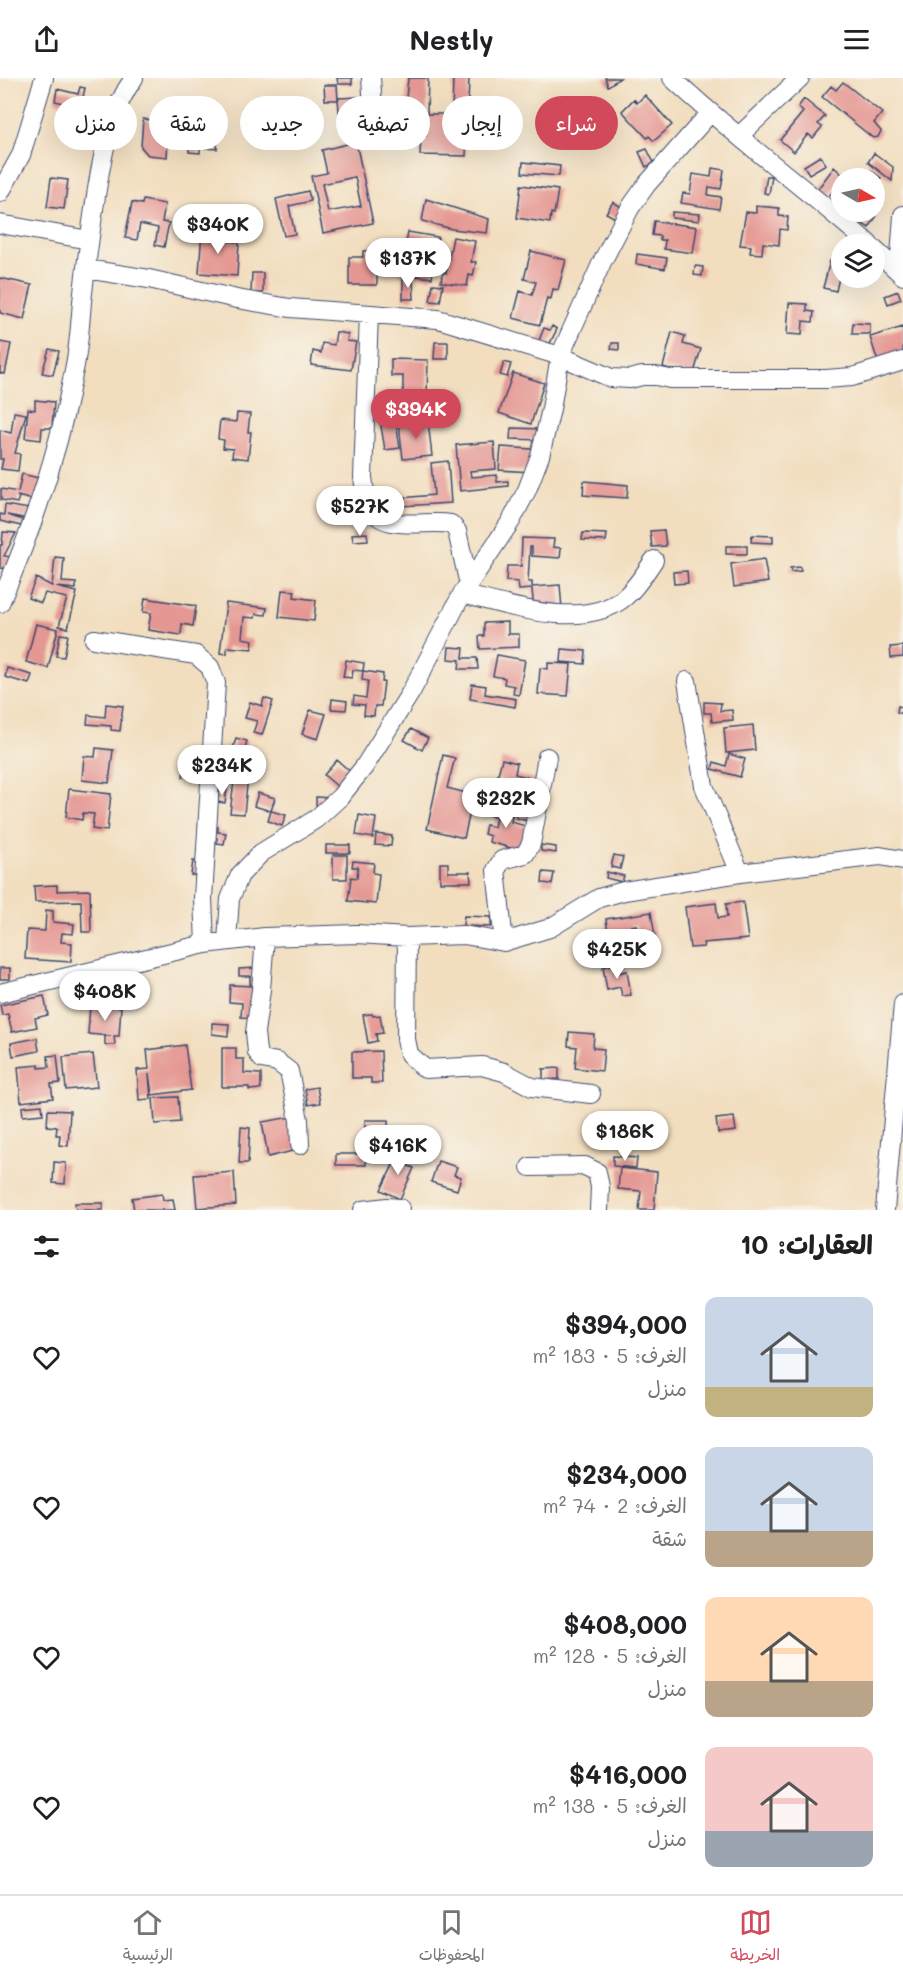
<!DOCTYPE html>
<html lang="ar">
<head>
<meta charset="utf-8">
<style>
  body { margin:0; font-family:Mali,"Playpen Sans Arabic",sans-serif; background:#f6f6f6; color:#202124; direction:rtl; height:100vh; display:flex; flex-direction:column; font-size:22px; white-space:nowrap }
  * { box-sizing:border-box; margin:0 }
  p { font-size:20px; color:#757577 }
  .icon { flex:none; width:33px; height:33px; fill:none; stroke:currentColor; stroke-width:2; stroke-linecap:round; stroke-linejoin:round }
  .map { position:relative; height:1132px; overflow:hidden; direction:ltr }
  .side { display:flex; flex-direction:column; background:#fff; flex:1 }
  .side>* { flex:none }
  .banner { position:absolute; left:18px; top:18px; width:600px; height:54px; direction:rtl; display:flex; gap:12px }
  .needle { width:39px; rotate:99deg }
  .controls { position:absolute; left:831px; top:90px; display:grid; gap:12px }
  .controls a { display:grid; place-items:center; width:54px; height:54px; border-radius:50%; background:#fff; box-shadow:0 6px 24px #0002; font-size:30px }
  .price { position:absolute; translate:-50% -51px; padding:0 14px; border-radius:21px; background:#fff; color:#222; font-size:20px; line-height:39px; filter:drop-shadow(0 2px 3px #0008) }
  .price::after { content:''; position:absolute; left:50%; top:36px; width:18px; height:14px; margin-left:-9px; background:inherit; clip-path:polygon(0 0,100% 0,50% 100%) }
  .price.current { background:#d1495b; color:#fff }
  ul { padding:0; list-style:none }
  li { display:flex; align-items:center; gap:18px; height:150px; padding:0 30px }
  li span { display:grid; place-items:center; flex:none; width:168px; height:120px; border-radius:12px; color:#555 }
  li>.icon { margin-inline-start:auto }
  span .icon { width:72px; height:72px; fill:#fffc; stroke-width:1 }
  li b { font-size:26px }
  h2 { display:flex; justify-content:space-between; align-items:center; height:72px; padding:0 30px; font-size:26px }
  .tag { padding:0 21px; border-radius:27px; background:#fff; box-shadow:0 6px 24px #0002; font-size:21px; line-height:54px }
  .tag.current { background:#d1495b; color:#fff }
  header { display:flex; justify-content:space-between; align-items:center; height:78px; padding:0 30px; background:#fff; font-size:27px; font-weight:800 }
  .dock { display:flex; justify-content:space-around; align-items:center; height:84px; border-top:2px solid #e0e0e0; background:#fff; font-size:16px; color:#757577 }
  .dock a { display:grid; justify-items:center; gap:3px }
  .dock .current { color:#d1495b }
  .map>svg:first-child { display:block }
  .building { fill:#e59793; fill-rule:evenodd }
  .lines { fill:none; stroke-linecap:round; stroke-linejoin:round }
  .minor-casing { stroke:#3b496d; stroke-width:20 }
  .minor { stroke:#fff; stroke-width:18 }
</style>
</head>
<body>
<header><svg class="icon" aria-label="menu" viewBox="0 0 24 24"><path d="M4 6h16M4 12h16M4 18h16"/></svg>Nestly<svg class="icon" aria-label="share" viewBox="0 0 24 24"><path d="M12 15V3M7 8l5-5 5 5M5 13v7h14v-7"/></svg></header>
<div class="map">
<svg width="903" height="1132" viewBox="0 0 903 1132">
  <rect width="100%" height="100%" fill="#f7f3e8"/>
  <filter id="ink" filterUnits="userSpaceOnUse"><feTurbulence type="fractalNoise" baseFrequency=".0167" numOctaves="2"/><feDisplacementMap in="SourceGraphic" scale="12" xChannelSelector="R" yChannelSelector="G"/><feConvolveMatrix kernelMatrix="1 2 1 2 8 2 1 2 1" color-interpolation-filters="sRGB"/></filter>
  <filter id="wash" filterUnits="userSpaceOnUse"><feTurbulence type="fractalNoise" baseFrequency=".008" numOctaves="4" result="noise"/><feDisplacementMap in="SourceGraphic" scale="24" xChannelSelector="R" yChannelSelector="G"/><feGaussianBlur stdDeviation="1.35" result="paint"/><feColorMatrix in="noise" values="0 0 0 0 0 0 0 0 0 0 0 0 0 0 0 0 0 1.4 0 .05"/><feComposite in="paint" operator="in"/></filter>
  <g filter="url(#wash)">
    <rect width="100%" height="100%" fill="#f2debf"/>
    <g id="blocks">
      <path class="building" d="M337,0H352V6H338Z
        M408,0H428L427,36H452L453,0H469L466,78L420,77L421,58H426L427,42L404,41Z
        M605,0H620L608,8Z
        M843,4L882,35L874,45L881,53L878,59L873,60L822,19L831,8L836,12Z
        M324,7H337L338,22H325Z
        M80,9L85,10L81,29L55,23L57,11L78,16Z
        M645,17L672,47L654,63L649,58L647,60L622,33L634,21L637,25Z
        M360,19L361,33L339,34L338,20Z
        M804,21L825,38L818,46L822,49L813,60L808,56L794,74L780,62L803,34L798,29Z
        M574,24L590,26L589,38L572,36Z
        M143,41L169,44L167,79L148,77L141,69Z
        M191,42L219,43L217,71L205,70V65H200V75L189,74Z
        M356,64L373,145L323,155L311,98L327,95L322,72ZM355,99L361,128L328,134L322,106Z
        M647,71L654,85L646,89L639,74Z
        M874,75L893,89L892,103L868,84Z
        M820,78L826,86L809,96L804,88Z
        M523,84L560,88L559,98L522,95Z
        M834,89L844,98L827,121L817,112Z
        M712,90L724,92L721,111L709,109L708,117L721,119L719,131L681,125L683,115L690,116L693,96L711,99Z
        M870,92L881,100L874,110V100H864Z
        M767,98H772L769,116L764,115Z
        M51,100L68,102L64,131L47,129Z
        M521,107L558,112L554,136L551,135L550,145L517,140Z
        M308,113L311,123L289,128L295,156L284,158L276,121Z
        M874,114L882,119L874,130Z
        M426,121L489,141L487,155L452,151L422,143Z
        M143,122L165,126L162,144L169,145L164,169L155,167L158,150L140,146L137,162L125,160L132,124L142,126Z
        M613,124L627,132L621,143L606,135Z
        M756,128L779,130V138L788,139L787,152L780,151L779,167L763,165L762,176L750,175L751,168L740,167L746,134L756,135Z
        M672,134L700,136L699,143L672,140Z
        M844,134H872L871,135L876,139L869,150Z
        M654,143L697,149L693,175L664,171L665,162H660V158L652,157Z
        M202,152L217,153V163L239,164L237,198L199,195Z
        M408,154L438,159L432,200L401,196Z
        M453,159L475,163L471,184H476L473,198L469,197L467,208L441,204L443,194L446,195Z
        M373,172V180H377V207H349V179H363V173Z
        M531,173L566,182L558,212L553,211L551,221L547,220L540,247L513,240L520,213L532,217L536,204L524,201Z
        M637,176L667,180L665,191L636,186Z
        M830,183L842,186L836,213L823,210Z
        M695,188L703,189L702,198L694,197Z
        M252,195H263V215H251Z
        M0,200L32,207L24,241L0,235Z
        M403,200H413L414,221H403Z
        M433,206L443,207L440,224L430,223Z
        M898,213L901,221L888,226L885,218Z
        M789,225L807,226V233L814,234L813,244L803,243L802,257L787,256Z
        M853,245L870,246V256H852Z
        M552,248L557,251L550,265L542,267L538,265L544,250L550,252Z
        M903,249V280L879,287L870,259Z
        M336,254L348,256L347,263L356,264L351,292L311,287L313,273L321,275L322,265L334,267Z
        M672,254L685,258L683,266L701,271L693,298L663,289Z
        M0,264L11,266L5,296L0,295Z
        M435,264H448V281H434Z
        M612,265H619V272L611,271Z
        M49,271L59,273L53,297L42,295Z
        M391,281L428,282L427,318L403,317V298H391Z
        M504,284L511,286L507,299L500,297Z
        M513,295L544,305L531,346L499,335Z
        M35,322L54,324L52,350H42L41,362L25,360L28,331L35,332Z
        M393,328L400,370L385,372L378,330Z
        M14,334L26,336L15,375L20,376L18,393L1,391L3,381H0V352L11,355Z
        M237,335L250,336L248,354H251L248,381L232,379L233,371L223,370L224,362L218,361L220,342L236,344Z
        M428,343L432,378L403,381L399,346Z
        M511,350L543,351V362L510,361Z
        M494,364L496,391L470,393L471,399L497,397V404L508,403V408L460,413L456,367Z
        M501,369L532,371L531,394L499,392Z
        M448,383L451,425L401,428L400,420L434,417L431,385Z
        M22,396L47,402L41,424L17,418L19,419L17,425L1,422V411L18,414Z
        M584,403L628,407L627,420L583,417Z
        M5,427L36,432L34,442L7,437L23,442L21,448L0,443V436L4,437Z
        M664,452L666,468L652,469L650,453Z
        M3,454L16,455L4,478L12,479L11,491L0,490V467H2Z
        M367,455L368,462L353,463L352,456Z
        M583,455L607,456L606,463L582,462Z
        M752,457L773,458V465L751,464Z
        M522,460L554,461L553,469L561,470L560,480L532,478V469H530L528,504H532V509L560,507L562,531L534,533L532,511L519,512L518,504L506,503L507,488H521Z
        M726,468H747V476H726Z
        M55,479L64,480L62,504L76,505V511L56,509L77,514L68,550L59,548L67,520L45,515L41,525L28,520L36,500L52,508Z
        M764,481L768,504L734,509L731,486Z
        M800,489L801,493L791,494L790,490Z
        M687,493L688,505L674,506L673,494Z
        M282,512L295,513L294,519L316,522L314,543L279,539Z
        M145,520L196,528L193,548L182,546L181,557L148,552L151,535L143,534Z
        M226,525L267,530L266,537L256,536L255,540L244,539L242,560L253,562L252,571L227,569V576L220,575Z
        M508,544V556H519V569L480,571L479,558H484V545Z
        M36,546L58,551L48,590L26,584Z
        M60,556L68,557L64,579L56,578Z
        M903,568V579L891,580L890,569Z
        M449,569L464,570L463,580H477L478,591H459L460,582L448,581Z
        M562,571L586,573L585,586L561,584Z
        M497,577L525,582L519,617L513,616L514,608L504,606L505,600L493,598Z
        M346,582L364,585L363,593L353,592L352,600L343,599Z
        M548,585L571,586L568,618L538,616L540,590L548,591Z
        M7,590L32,597L29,606L5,599Z
        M363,593L383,596L382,604H384L381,628H375L374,638L364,637L365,627L353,626L354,618L366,620L368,603L362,602Z
        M472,606L486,608L485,616L516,621L515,629L470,621Z
        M264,620L273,623L262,657L253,655L257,643L245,640L250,624L262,628Z
        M332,621L347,623L346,632L331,631Z
        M704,624L721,625L720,633L732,632L733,642L712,644L711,635H704Z
        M106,626L123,628L120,653L111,652V648L87,646L88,637L105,639Z
        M898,628L903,629V635H897Z
        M310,632L326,636L318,661L302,656Z
        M753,647L755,672L726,675L724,650Z
        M411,651L428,660L422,672L404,662Z
        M236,660L247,663L242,680L231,677Z
        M96,670L113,672L109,705L82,702L84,678L95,679Z
        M729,676L745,681L740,699L712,691L714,684L726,688Z
        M443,677L455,680L447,710L474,717L464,760L427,751Z
        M502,681L517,685L515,696L538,702L528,743L516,740L524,707L497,700Z
        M337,682L353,696L345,715L324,697Z
        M185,687L196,689L195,701L183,699Z
        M236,687L249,689L244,736L230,735Z
        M220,710L227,711L225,725L218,724Z
        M69,711L111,716L107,753L92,751L94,736L83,735L82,742L66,739Z
        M258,715L275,720L271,733L286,737L282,748L268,743L271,733L254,728Z
        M316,719L330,720L329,735L316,727Z
        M493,726L514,729L511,744L529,749L522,773L489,764L490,758L484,756L486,747L494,749L496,740L489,737Z
        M359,737L376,740L373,760L356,757Z
        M211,749H218V754L226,755L224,766L217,765V760L210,759Z
        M376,756L392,758L391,768L375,767Z
        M326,767H350V775H326Z
        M541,767L556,769V775L541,773Z
        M333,777H347V801H333Z
        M614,777L623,779L620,791L611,789Z
        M193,783L205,785L204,798L191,797Z
        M353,783L374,785L373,795L379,796L376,826L348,823L351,799L357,800L358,789H352Z
        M440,785H448V794H470L471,804H440Z
        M543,794L554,795L552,806L542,805Z
        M607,794L624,798L622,804L606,800Z
        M57,807V813L90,812L91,854H82L81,823L35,824L34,808Z
        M743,824L748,861L703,865L704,869L690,870L685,829L716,825L718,840L727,839L726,826Z
        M46,832L53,833V844L74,846L73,856L62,855L61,864L72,865L71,884L25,881L27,852L45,853Z
        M651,834L657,870L641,873L636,847L631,848L632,853L608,856L606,841Z
        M464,838L491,839V849L463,848Z
        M616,886L617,895L627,893L631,917L622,918L620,909L607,912L603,889Z
        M0,890H10V901H0Z
        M256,890V906H250V898H239V891Z
        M110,904L119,905L118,919L109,918Z
        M230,907L254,908L251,940L241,939L242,925L229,924Z
        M44,918L48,937L35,940L37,949L12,954L8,936L2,937L0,927Z
        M90,927L121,929L119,958H114L115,967H105V958H111L88,956Z
        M370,936H372L373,938L380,937L383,955L376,956L377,963L368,965L363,937Z
        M212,945L229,946L228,958L212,956Z
        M569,954L594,956L593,970L604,971L602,993L575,990L577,969L568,968Z
        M37,960L39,973L13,978L11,965Z
        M185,967L191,1012L152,1017L149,996L151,1021L139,1022L137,992L149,991L147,972Z
        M222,970H236V981H244V995L261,996V1011L249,1012V1009H222Z
        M381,973L382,1005H371V1000H352V974Z
        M93,976L97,1009L66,1012L63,979Z
        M57,977L60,1005L51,1006L53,1020L21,1024L18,989L39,987V990L49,989L48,978Z
        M559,990V1001L543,1002V991Z
        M317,1009L320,1025L308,1027L305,1011Z
        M178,1019L180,1044L155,1046L153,1020Z
        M42,1027L43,1036L23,1038L22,1029Z
        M48,1032L70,1033L68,1068L59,1067L60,1057H56L57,1049L47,1048Z
        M291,1039L297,1072L268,1079L262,1044Z
        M734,1039L736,1053L718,1055L716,1041Z
        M365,1042H388L389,1075L366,1076Z
        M241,1049L250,1050L248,1085H239Z
        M420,1049L432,1053L423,1080L404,1074L408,1061L415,1063Z
        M391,1074L408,1080L406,1087L414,1090L400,1121L381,1112L395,1083L388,1081Z
        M336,1076H366V1087H336Z
        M613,1078L637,1080L636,1090L613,1088Z
        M438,1083L457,1089L454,1097L461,1099L457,1112L431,1104Z
        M54,1084L66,1085L65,1106L53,1105Z
        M620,1090L657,1094L654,1132H639L641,1113L618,1111Z
        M234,1094L236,1127L197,1130L194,1097Z
        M162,1116L163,1122L173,1121L175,1132H134L132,1120Z
        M75,1125H103V1132H76Z"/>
    </g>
  </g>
  <g filter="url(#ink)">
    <use href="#blocks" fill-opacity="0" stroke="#3b496d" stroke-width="1.5"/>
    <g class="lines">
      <defs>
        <path id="minor" d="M371,0L373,30
          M672,0C735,59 805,110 869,166
          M739,58L800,0
          M0,115L21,77L44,0
          M0,146L89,162
          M874,171L903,198
          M86,191L149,201L237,221L290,230L438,241L560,278L611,300L630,301L642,298H656L670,301H826L852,299L903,283
          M899,193L903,137
          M369,236L363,399C364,408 365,418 369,427C382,456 426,441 451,446L457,453L469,507
          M462,516C508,527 584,554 625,519C637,509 645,495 654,482
          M0,525C34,448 59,374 74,292C79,269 80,246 82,224C86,186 91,149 97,111C103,74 111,31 134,0
          M94,561L196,577L210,589L216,605L203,820L205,866
          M687,603L704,708L740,795
          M265,859L261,912L255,954L257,974L262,981L277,984L289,993L299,1042L300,1067
          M407,859L406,961L409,976L425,991L482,988L504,994L532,1009L591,1016
          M227,863L230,821L240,797L261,775L316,741L340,719L364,689L411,614L462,516L511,443L527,412L540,378L551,331L560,278L602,184L630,130L647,106L710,35
          M504,864L496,792L502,782L525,776L531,766L547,679
          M0,915L205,866L265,859L357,856L407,859L464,857L504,864L550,850L599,820L624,813L740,795L880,778L903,782
          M530,1089L585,1088L597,1094L600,1109L599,1132
          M363,1132L387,1129L400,1130
          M885,1132L903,926"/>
      </defs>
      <use href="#minor" class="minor-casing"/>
      <use href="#minor" class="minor"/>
    </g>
  </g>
</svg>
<div class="controls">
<a><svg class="needle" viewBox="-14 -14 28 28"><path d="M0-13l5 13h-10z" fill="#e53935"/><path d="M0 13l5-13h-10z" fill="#757577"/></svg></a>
<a><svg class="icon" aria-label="layers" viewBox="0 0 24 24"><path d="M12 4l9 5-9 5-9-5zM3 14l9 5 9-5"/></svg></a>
</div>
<b class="price" style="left:218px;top:177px">$340K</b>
<b class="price" style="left:408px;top:211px">$137K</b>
<b class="price current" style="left:416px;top:362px">$394K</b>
<b class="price" style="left:360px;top:459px">$527K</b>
<b class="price" style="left:222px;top:718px">$234K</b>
<b class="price" style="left:506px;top:751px">$232K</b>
<b class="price" style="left:617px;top:902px">$425K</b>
<b class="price" style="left:105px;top:944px">$408K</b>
<b class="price" style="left:625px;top:1084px">$186K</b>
<b class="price" style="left:398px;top:1098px">$416K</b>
<div class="banner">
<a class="tag current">شراء</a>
<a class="tag">إيجار</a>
<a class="tag">تصفية</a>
<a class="tag">جديد</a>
<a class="tag">شقة</a>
<a class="tag">منزل</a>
</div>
</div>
<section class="side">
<h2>العقارات: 10<svg class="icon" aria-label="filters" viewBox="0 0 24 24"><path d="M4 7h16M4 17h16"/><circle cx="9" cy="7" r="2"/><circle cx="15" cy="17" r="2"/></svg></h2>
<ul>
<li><span style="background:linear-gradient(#c9d6e8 75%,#c2b280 0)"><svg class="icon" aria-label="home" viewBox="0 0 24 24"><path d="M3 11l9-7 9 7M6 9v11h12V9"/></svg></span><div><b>$394,000</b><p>الغرف: 5 · 183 m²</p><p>منزل</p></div><svg class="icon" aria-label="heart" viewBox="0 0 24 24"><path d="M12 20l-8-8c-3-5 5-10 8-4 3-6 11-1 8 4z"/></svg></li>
<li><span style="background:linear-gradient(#c9d6e8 70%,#b9a48a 0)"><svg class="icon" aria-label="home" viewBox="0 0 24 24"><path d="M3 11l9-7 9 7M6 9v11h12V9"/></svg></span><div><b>$234,000</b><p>الغرف: 2 · 74 m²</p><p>شقة</p></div><svg class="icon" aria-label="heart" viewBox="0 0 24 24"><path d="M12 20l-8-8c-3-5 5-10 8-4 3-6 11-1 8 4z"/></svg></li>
<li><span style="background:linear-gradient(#ffd9b3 70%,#b9a48a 0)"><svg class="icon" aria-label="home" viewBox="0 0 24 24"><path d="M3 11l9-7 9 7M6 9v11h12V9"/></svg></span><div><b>$408,000</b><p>الغرف: 5 · 128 m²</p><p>منزل</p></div><svg class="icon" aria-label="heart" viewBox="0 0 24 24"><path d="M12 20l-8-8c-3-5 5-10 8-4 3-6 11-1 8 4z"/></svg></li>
<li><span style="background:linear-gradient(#f6c9c9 70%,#9aa5b1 0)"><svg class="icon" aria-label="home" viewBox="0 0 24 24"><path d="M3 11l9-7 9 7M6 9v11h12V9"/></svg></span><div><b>$416,000</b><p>الغرف: 5 · 138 m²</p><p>منزل</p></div><svg class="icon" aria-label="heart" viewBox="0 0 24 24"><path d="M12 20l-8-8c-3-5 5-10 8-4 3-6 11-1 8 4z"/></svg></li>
</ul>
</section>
<nav class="dock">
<a class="current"><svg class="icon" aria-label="map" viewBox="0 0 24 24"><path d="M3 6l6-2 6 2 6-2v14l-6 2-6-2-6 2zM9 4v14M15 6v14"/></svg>الخريطة</a>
<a><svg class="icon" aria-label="saved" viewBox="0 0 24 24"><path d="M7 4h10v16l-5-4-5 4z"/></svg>المحفوظات</a>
<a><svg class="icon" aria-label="home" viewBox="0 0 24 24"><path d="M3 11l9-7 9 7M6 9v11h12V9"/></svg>الرئيسية</a>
</nav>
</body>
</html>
